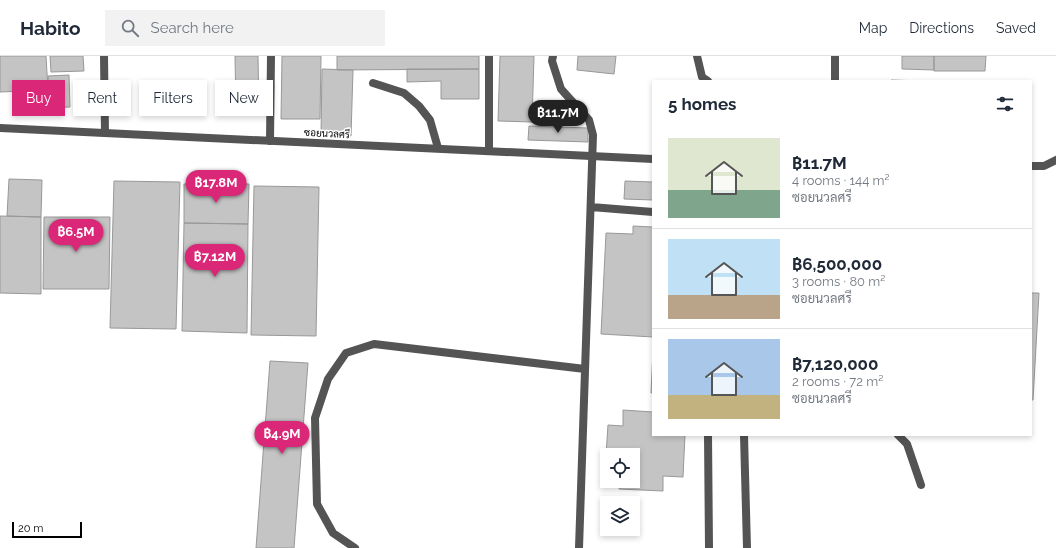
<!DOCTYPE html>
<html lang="en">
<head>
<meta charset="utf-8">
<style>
  body { margin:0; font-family:Raleway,Sarabun,sans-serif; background:#f2f2f3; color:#1f2937; height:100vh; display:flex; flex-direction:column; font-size:15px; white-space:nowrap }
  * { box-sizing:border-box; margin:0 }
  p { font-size:13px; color:#747a83 }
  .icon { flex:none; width:22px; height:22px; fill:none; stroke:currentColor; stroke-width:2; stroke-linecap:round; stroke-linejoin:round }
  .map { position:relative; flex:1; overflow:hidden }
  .details { position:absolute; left:652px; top:24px; width:380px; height:356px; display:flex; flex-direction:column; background:#fff; border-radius:0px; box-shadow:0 2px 6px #0003 }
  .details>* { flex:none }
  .top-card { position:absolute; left:12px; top:24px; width:380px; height:36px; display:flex; gap:8px }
  .tools { position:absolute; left:600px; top:392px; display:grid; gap:8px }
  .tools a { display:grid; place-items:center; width:40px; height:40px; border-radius:0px; background:#fff; box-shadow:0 2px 6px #0003; font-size:20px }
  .scale { position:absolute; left:12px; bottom:10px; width:70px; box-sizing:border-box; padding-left:4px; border:2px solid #000; border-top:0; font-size:11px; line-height:14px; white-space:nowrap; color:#000; -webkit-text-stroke:3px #fff; paint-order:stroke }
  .price { position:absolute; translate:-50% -34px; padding:0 9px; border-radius:14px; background:#db2777; color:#fff; font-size:13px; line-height:26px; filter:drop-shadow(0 1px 2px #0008) }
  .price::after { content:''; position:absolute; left:50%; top:24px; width:12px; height:9px; margin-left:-6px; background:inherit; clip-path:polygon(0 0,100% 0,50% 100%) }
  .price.active { background:#222; color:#fff }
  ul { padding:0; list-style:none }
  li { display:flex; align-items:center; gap:12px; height:100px; padding:0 16px }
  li+li { border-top:1px solid #e0e1e3 }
  li span { display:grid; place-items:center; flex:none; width:112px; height:80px; border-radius:0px; color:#555 }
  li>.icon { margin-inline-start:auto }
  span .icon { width:48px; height:48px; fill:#fffc; stroke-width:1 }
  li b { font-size:17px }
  h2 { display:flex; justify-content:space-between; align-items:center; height:48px; padding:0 16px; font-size:17px }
  .pill { padding:0 14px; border-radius:0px; background:#fff; box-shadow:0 2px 6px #0003; font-size:14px; line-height:36px }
  .pill.active { background:#db2777; color:#fff }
  header { display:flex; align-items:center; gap:24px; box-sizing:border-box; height:56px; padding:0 20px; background:#fff; border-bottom:1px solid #e0e1e3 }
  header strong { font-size:19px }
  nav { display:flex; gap:22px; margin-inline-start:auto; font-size:14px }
  .search { width:280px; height:36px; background:#f2f2f3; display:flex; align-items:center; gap:10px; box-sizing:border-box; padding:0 14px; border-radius:0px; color:#747a83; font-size:15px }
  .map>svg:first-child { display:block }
  .building { fill:#c4c4c4; stroke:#989898 }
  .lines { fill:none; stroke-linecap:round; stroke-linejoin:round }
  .service { stroke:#545454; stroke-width:8 }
  .minor { stroke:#545454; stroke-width:8 }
  .tertiary { stroke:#545454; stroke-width:8 }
  .labels { text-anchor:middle; stroke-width:3; stroke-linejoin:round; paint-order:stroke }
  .street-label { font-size:10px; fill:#000; stroke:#fff }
</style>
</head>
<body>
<header>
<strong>Habito</strong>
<div class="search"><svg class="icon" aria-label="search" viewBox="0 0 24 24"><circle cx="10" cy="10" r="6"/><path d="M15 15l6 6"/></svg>Search here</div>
<nav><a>Map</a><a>Directions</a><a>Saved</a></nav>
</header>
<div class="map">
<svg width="1056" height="492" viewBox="0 0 1056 492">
  <rect width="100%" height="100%" fill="#fff"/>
  <path class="building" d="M0,0H46L48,34L0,36Z
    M50,0H83L84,15L51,16Z
    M235,0H258L259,56L236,55Z
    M282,0H321L320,63H281Z
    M337,0H479V13L337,14Z
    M500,0H534L532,66L498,65Z
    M578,0H616L614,18L577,14Z
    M902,0H934V14L902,13Z
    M934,0H986L985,15H934Z
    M322,13L353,14L351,80L321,79Z
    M407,13H479V43H441V25L407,26Z
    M69,19L70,51L49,52L48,20Z
    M891,24L923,25H891Z
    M529,70L588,72V86L528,84Z
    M9,123L42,124L41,161L7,160Z
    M114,125L180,126L176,273L110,272Z
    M625,125L653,126V144L624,143Z
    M184,128H249L248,168L184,167Z
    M254,130L319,131L316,280L251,279Z
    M0,160L41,161V238L0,237Z
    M44,161H110L109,233H43Z
    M184,167L248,168L247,277L182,275Z
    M633,170L653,171V281L601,278L606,177L633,178Z
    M1031,237H1039L1033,344H1031Z
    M653,294V337H651Z
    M270,305L308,307L294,492H256Z
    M623,354L653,356V379H685L683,421L663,420V435L619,433L620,425H633V399H606L608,369L623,370Z"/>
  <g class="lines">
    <path class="service" d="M104,0L105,77
      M553,0L552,5L561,33L589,64L593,79L579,492
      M697,0L702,21L708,25
      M835,0V25
      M373,27L404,37L419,50L430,64L438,92
      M270,85L271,0
      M489,95V0
      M591,151L653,156
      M744,379L747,492
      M898,379L907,388L921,429
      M355,492L333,477L317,448L315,362L328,323L346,297L374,288L585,313"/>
    <path class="minor" d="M708,379L709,492"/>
    <path class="tertiary" d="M0,72L653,103
      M1031,110H1044L1056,104"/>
  </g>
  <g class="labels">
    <g class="street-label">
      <text transform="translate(327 77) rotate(3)" y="4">ซอยนวลศรี</text>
    </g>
  </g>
</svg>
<div class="tools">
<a><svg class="icon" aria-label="locate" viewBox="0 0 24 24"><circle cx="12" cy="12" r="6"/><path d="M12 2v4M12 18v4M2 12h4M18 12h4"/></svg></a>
<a><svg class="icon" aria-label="layers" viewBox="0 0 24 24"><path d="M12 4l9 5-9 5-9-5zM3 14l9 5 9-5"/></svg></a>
</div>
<div class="scale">20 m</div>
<b class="price active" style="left:558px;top:78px">฿11.7M</b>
<b class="price" style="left:216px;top:148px">฿17.8M</b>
<b class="price" style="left:76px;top:197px">฿6.5M</b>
<b class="price" style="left:215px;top:222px">฿7.12M</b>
<b class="price" style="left:282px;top:399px">฿4.9M</b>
<div class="top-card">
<a class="pill active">Buy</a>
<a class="pill">Rent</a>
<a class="pill">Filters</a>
<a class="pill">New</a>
</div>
<section class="details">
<h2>5 homes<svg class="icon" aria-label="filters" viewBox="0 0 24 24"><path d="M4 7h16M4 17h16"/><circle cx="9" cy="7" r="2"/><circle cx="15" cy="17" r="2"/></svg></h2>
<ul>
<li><span style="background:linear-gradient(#dfe7d0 65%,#7fa58c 0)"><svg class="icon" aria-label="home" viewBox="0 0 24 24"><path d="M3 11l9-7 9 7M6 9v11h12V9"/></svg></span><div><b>฿11.7M</b><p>4 rooms · 144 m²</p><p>ซอยนวลศรี</p></div></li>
<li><span style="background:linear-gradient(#bfe0f5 70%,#b9a48a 0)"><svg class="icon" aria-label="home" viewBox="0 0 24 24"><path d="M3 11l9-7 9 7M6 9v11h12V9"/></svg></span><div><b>฿6,500,000</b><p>3 rooms · 80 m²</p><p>ซอยนวลศรี</p></div></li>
<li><span style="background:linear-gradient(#a9c7e8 70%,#c2b280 0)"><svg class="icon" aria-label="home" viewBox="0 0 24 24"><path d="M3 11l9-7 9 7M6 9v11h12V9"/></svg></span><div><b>฿7,120,000</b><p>2 rooms · 72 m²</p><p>ซอยนวลศรี</p></div></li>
</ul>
</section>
</div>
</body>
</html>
